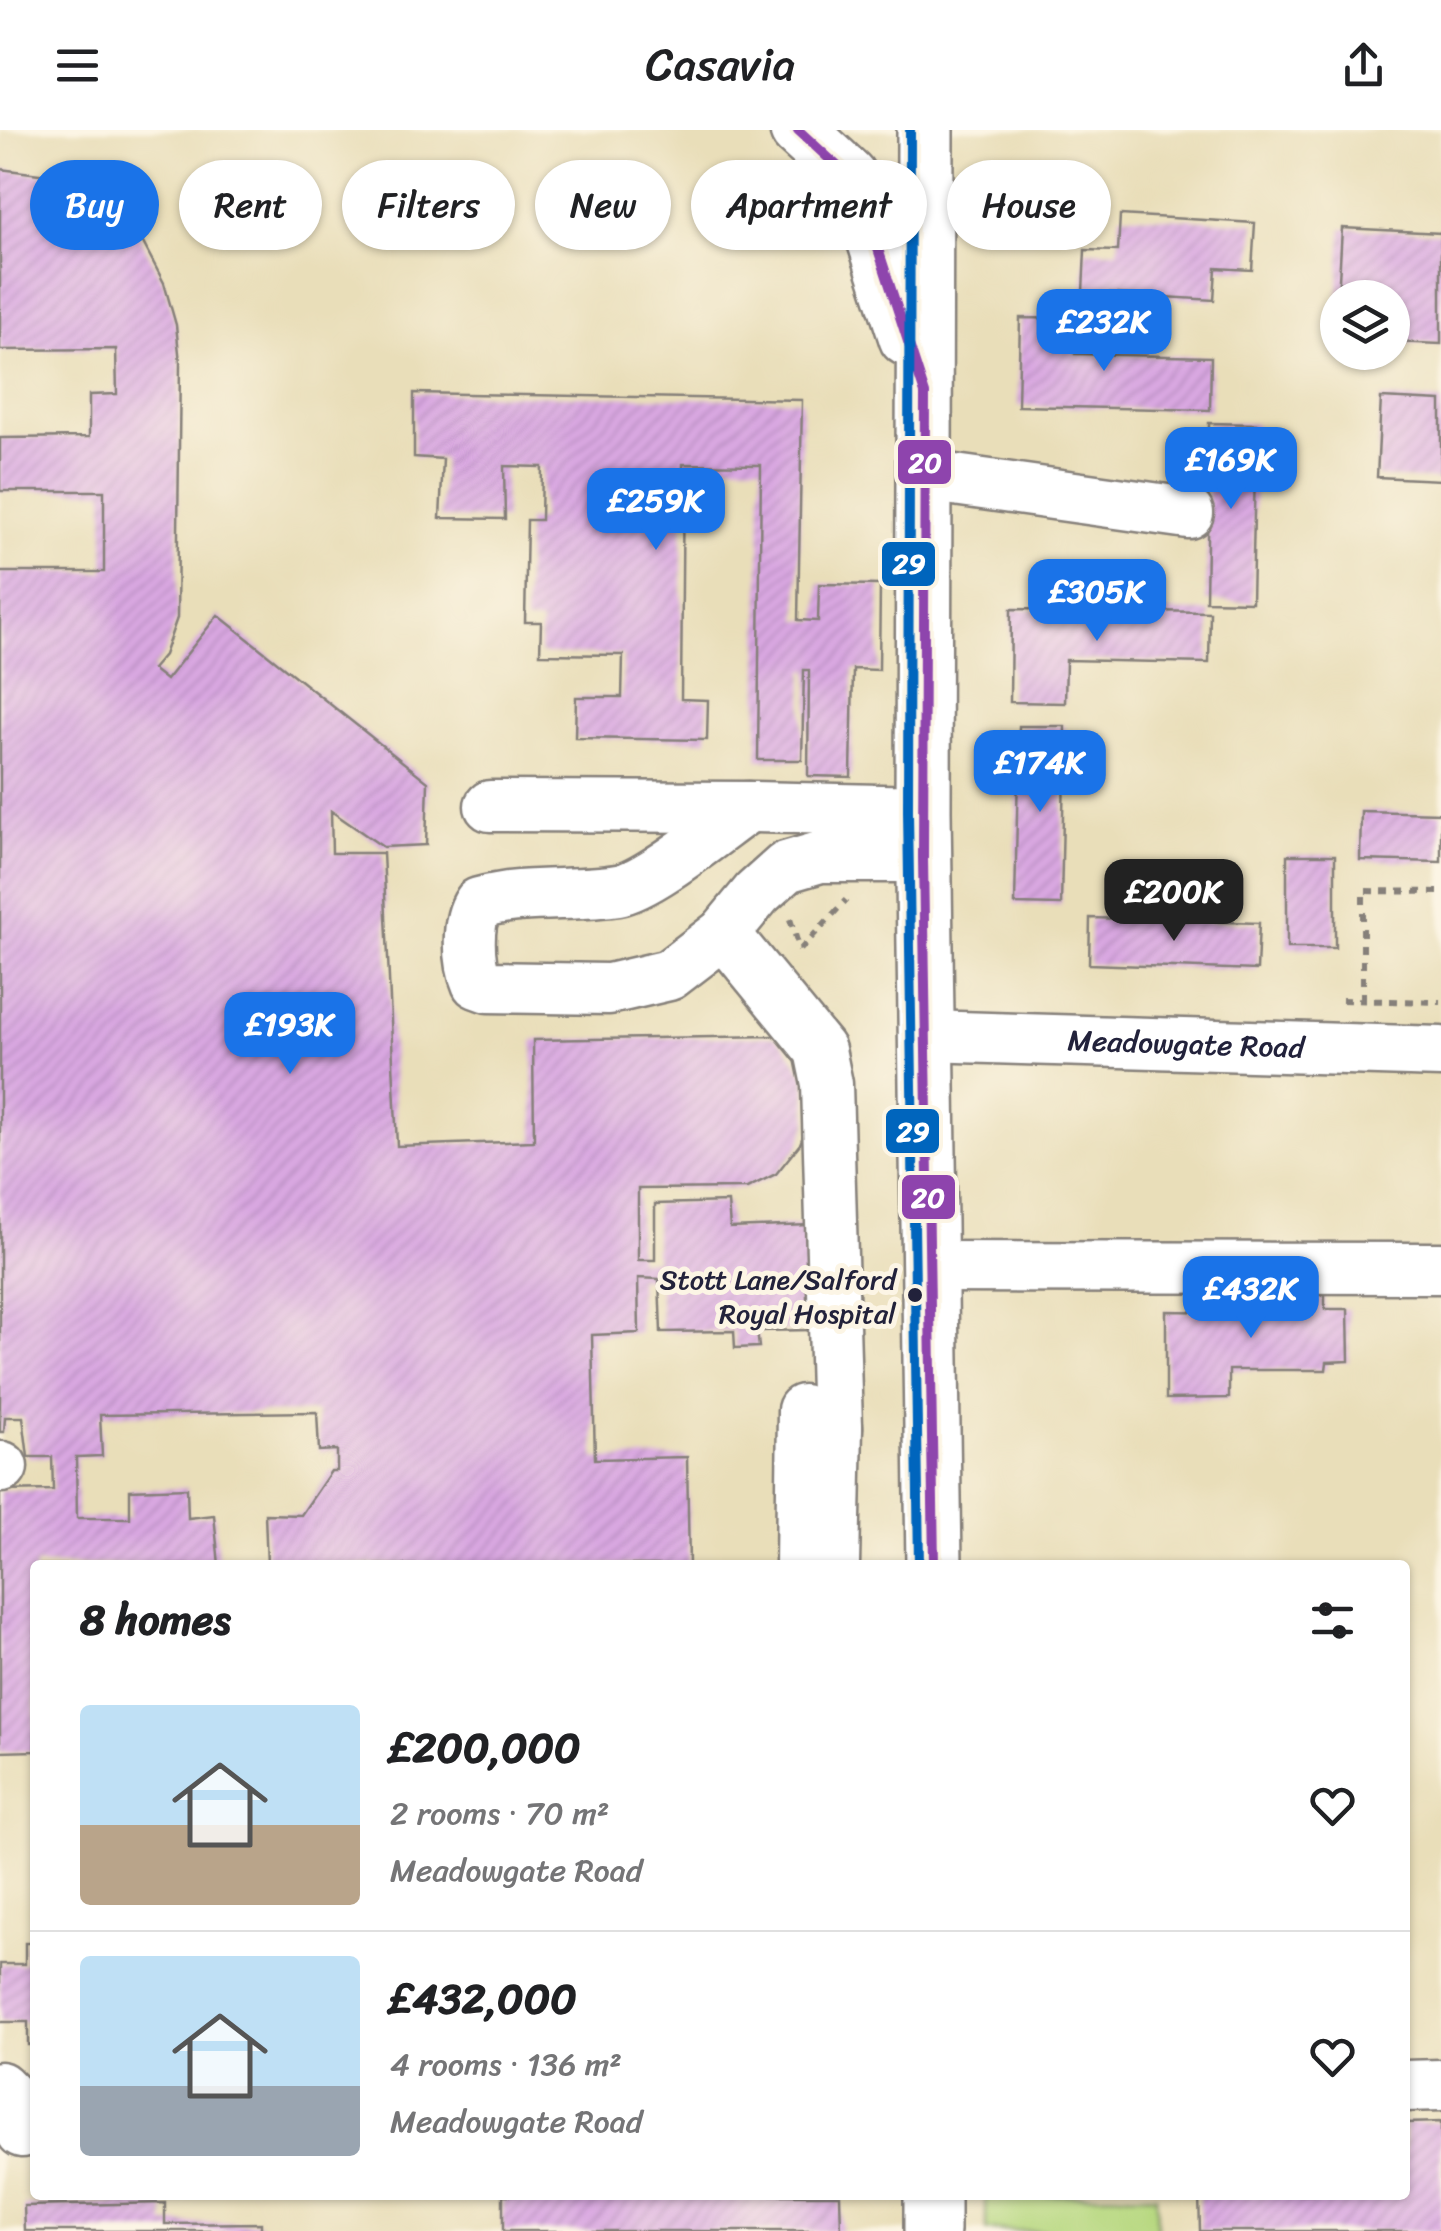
<!DOCTYPE html>
<html lang="en">
<head>
<meta charset="utf-8">
<style>
  body { margin:0; font-family:Sriracha,sans-serif; background:#f6f6f6; color:#202124; height:100vh; display:flex; flex-direction:column; font-size:38px; white-space:nowrap }
  * { box-sizing:border-box; margin:0 }
  p { font-size:32px; color:#757577 }
  .icon { flex:none; width:55px; height:55px; fill:none; stroke:currentColor; stroke-width:2; stroke-linecap:round; stroke-linejoin:round }
  .map { position:relative; flex:1; overflow:hidden }
  .side { position:absolute; left:30px; top:1430px; width:1380px; height:640px; display:flex; flex-direction:column; background:#fff; border-radius:10px; box-shadow:0 2px 8px #0004 }
  .side>* { flex:none }
  .top-card { position:absolute; left:30px; top:30px; width:1382px; height:90px; display:flex; gap:20px }
  .tools { position:absolute; left:1320px; top:150px; display:grid; gap:20px }
  .tools a { display:grid; place-items:center; width:90px; height:90px; border-radius:50%; background:#fff; box-shadow:0 2px 8px #0004; font-size:50px }
  .price { position:absolute; translate:-50% -85px; padding:0 22px; border-radius:20px; background:#1a73e8; color:#fff; font-size:32px; line-height:65px; filter:drop-shadow(0 2px 5px #0008) }
  .price::after { content:''; position:absolute; left:50%; top:60px; width:30px; height:22px; margin-left:-15px; background:inherit; clip-path:polygon(0 0,100% 0,50% 100%) }
  .price.on { background:#222; color:#fff }
  ul { padding:0; list-style:none }
  li { display:flex; align-items:center; gap:30px; height:250px; padding:0 50px }
  li+li { border-top:2px solid #e0e0e0 }
  li span { display:grid; place-items:center; flex:none; width:280px; height:200px; border-radius:10px; color:#555 }
  li>.icon { margin-inline-start:auto }
  span .icon { width:120px; height:120px; fill:#fffc; stroke-width:1 }
  li b { font-size:42px }
  h2 { display:flex; justify-content:space-between; align-items:center; height:120px; padding:0 50px; font-size:42px }
  .chip { padding:0 35px; border-radius:45px; background:#fff; box-shadow:0 2px 8px #0004; font-size:35px; line-height:90px }
  .chip.on { background:#1a73e8; color:#fff }
  header { display:flex; justify-content:space-between; align-items:center; height:130px; padding:0 50px; background:#fff; font-size:45px; font-weight:600 }
  .map>svg:first-child { display:block }
  .grass { fill:#b7d880; stroke:#6c7d5e; stroke-width:2.5 }
  .building { fill:url(#building-hatch) }
  .lines { fill:none; stroke-linecap:round; stroke-linejoin:round }
  .minor-casing { stroke:#86807a; stroke-width:55 }
  .major-casing { stroke:#86807a; stroke-width:60 }
  .path { stroke:#86807a; stroke-width:6; stroke-dasharray:8 8; stroke-linecap:butt }
  .minor { stroke:#fff; stroke-width:50 }
  .major { stroke:#fff; stroke-width:55 }
  .bus-1-casing { stroke:#fcf5e5; stroke-width:18 }
  .bus-2-casing { stroke:#fcf5e5; stroke-width:18 }
  .bus-1 { stroke:#8e44ad; stroke-width:10 }
  .bus-2 { stroke:#0065bd; stroke-width:10 }
  .bus-dot { fill:#22223b; stroke:#fcf5e5; stroke-width:4 }
  .labels { text-anchor:middle; stroke-width:10; stroke-linejoin:round; paint-order:stroke }
  .bus-label { font-size:28px; fill:#22223b; stroke:#fcf5e5; text-anchor:end }
  .street-label { font-size:30px; fill:#22223b; stroke:#fcf5e5 }
  .line-badge { stroke:#fcf5e5; stroke-width:4 }
  .badge-label { font-size:28px; text-anchor:middle; font-weight:bold; fill:#fff }
</style>
</head>
<body>
<header><svg class="icon" aria-label="menu" viewBox="0 0 24 24"><path d="M4 6h16M4 12h16M4 18h16"/></svg>Casavia<svg class="icon" aria-label="share" viewBox="0 0 24 24"><path d="M12 15V3M7 8l5-5 5 5M5 13v7h14v-7"/></svg></header>
<div class="map">
<svg width="1441" height="2101" viewBox="0 0 1441 2101">
  <defs>
    <pattern id="building-hatch" width="6" height="6" patternUnits="userSpaceOnUse" patternTransform="scale(2.5)"><rect width="6" height="6" fill="#d9a7e1"/><path d="M-1 1l2-2M0 6l6-6M5 7l2-2" fill="none" stroke="#ba8fc2"/></pattern>
  </defs>
  <rect width="100%" height="100%" fill="#fcf5e5"/>
  <filter id="ink" filterUnits="userSpaceOnUse"><feTurbulence type="fractalNoise" baseFrequency=".01" numOctaves="2"/><feDisplacementMap in="SourceGraphic" scale="20" xChannelSelector="R" yChannelSelector="G"/><feConvolveMatrix kernelMatrix="1 2 1 2 8 2 1 2 1" color-interpolation-filters="sRGB"/></filter>
  <filter id="wash" filterUnits="userSpaceOnUse"><feTurbulence type="fractalNoise" baseFrequency=".0048" numOctaves="4" result="noise"/><feDisplacementMap in="SourceGraphic" scale="40" xChannelSelector="R" yChannelSelector="G"/><feGaussianBlur stdDeviation="2.25" result="paint"/><feColorMatrix in="noise" values="0 0 0 0 0 0 0 0 0 0 0 0 0 0 0 0 0 1.4 0 .05"/><feComposite in="paint" operator="in"/></filter>
  <g filter="url(#wash)">
    <rect width="100%" height="100%" fill="#e9deb9"/>
    <path class="grass" d="M986,2065H1156L1157,2101H986Z"/>
    <g id="blocks">
      <path class="building" d="M0,39L47,45L103,77L140,107L164,153L176,195L180,232L177,488L164,525L152,539L166,550L218,485L428,652L426,715L383,717L331,681L332,723H383L397,1016L534,1011L533,910L774,906L783,913L805,945L808,992L800,1014L776,1044L747,1058L638,1059V1130H655V1074L728,1072L730,1098L809,1095L812,1200L757,1201L759,1217L735,1218L734,1201L661,1202L659,1149L638,1148L639,1203L592,1205L595,1329L687,1327L689,1435H267L265,1384L301,1385L331,1341H337V1320L319,1321L317,1282L100,1285L102,1326L76,1327L77,1388H130V1360L187,1358L188,1388L214,1385L219,1435H35V1621L0,1622V1361L53,1360L52,1327H28L23,1287H5L4,1302H0V442H104V361H0V308L89,307V265L117,264L116,219L0,220Z
        M1120,85L1255,93L1252,140L1216,138L1214,170L1083,162L1085,120L1118,121Z
        M1342,98L1441,103V214L1392,212V168H1338Z
        M1020,188L1076,189L1075,224L1211,227L1210,280L1018,276Z
        M414,263L802,270L798,490L818,491L819,454L880,455L879,540L853,539L851,647L808,646L809,540H804L802,630H758L761,335L683,334L681,569L708,570L707,610L575,608L576,567H622L623,525L540,524L541,492H525L527,390H541L542,337L504,336L505,389L440,388L443,329L414,327Z
        M1381,268L1441,271V350L1377,347Z
        M1209,293L1256,294L1252,472L1206,471Z
        M1011,479L1210,482L1209,533L1066,530L1065,573L1010,572Z
        M1019,596H1065L1061,775L1015,774Z
        M1361,681L1441,683V732L1360,730Z
        M1287,725H1335V818H1287Z
        M1090,788L1259,793L1257,840L1089,834Z
        M1225,1165H1325V1179H1348L1349,1231L1327,1232L1326,1240H1229V1268L1166,1269V1181L1226,1182Z
        M25,1813H35V1915H28V1892H0V1834H25Z
        M1441,1992V2101H1200L1199,2065H1405V1993Z
        M503,2065H840L841,2101H503Z
        M165,2073V2094L261,2093V2101H25L24,2076Z"/>
    </g>
  </g>
  <g filter="url(#ink)">
    <use href="#blocks" fill-opacity="0" stroke="#86807a" stroke-width="2.5"/>
    <g class="lines">
      <defs>
        <g id="minor">
          <path d="M926,346L1188,383"/>
          <path d="M490,676L754,677L923,681"/>
          <path d="M748,677C719,697 649,755 618,760C572,767 524,760 479,773C466,792 468,832 477,853L488,857L609,859L669,845L724,803L757,763L786,737L820,727H923"/>
          <path d="M724,803L820,920L827,954L837,1297"/>
          <path id="s1" d="M928,906L1441,922"/>
          <path d="M930,1137L1441,1138"/>
          <path d="M0,1337H2"/>
          <path d="M801,1435L803,1280L837,1297L834,1435"/>
          <path d="M1405,1956L1441,1955"/>
          <path d="M0,1957L11,1968L22,2002"/>
        </g>
        <path id="major" d="M798,0L848,46L868,88L907,208
          M925,0L923,681L934,1435
          M932,2065V2101"/>
      </defs>
      <use href="#minor" class="minor-casing"/>
      <use href="#major" class="major-casing"/>
      <path class="path" d="M790,789L800,820
        M800,820L846,770
        M1342,870L1441,872
        M1363,870V761L1441,762"/>
      <use href="#minor" class="minor"/>
      <use href="#major" class="major"/>
      <defs>
        <path id="bus-1" d="M798,0L848,46L868,88L925,264L923,727L934,1435"/>
        <path id="bus-2" d="M910,0L908,681L919,1435"/>
      </defs>
      <use href="#bus-1" class="bus-1-casing"/>
      <use href="#bus-2" class="bus-2-casing"/>
      <use href="#bus-1" class="bus-1"/>
      <use href="#bus-2" class="bus-2"/>
    </g>
  </g>
  <circle class="bus-dot" cx="915" cy="1165" r="9"/>
  <g class="labels">
    <g class="bus-label">
      <text x="896" y="1159">Stott Lane/Salford<tspan x="896" dy="34">Royal Hospital</tspan></text>
    </g>
    <g class="street-label">
      <text dy="10" stroke="none"><textPath href="#s1" startOffset="258">Meadowgate Road</textPath></text>
    </g>
  </g>
  <g class="line-badge">
    <rect x="896" y="308" width="57" height="48" rx="10" fill="#8e44ad"/>
    <rect x="880" y="410" width="57" height="48" rx="10" fill="#0065bd"/>
    <rect x="884" y="977" width="57" height="48" rx="10" fill="#0065bd"/>
    <rect x="900" y="1043" width="57" height="48" rx="10" fill="#8e44ad"/>
  </g>
  <g class="badge-label">
    <text x="925" y="342">20</text>
    <text x="909" y="443">29</text>
    <text x="913" y="1011">29</text>
    <text x="928" y="1077">20</text>
  </g>
</svg>
<div class="tools">
<a><svg class="icon" aria-label="layers" viewBox="0 0 24 24"><path d="M12 4l9 5-9 5-9-5zM3 14l9 5 9-5"/></svg></a>
</div>
<b class="price" style="left:1104px;top:244px">£232K</b>
<b class="price" style="left:1231px;top:382px">£169K</b>
<b class="price" style="left:656px;top:423px">£259K</b>
<b class="price" style="left:1097px;top:514px">£305K</b>
<b class="price" style="left:1040px;top:685px">£174K</b>
<b class="price on" style="left:1174px;top:814px">£200K</b>
<b class="price" style="left:290px;top:947px">£193K</b>
<b class="price" style="left:1251px;top:1211px">£432K</b>
<div class="top-card">
<a class="chip on">Buy</a>
<a class="chip">Rent</a>
<a class="chip">Filters</a>
<a class="chip">New</a>
<a class="chip">Apartment</a>
<a class="chip">House</a>
</div>
<section class="side">
<h2>8 homes<svg class="icon" aria-label="filters" viewBox="0 0 24 24"><path d="M4 7h16M4 17h16"/><circle cx="9" cy="7" r="2"/><circle cx="15" cy="17" r="2"/></svg></h2>
<ul>
<li><span style="background:linear-gradient(#bfe0f5 60%,#b9a48a 0)"><svg class="icon" aria-label="home" viewBox="0 0 24 24"><path d="M3 11l9-7 9 7M6 9v11h12V9"/></svg></span><div><b>£200,000</b><p>2 rooms · 70 m²</p><p>Meadowgate Road</p></div><svg class="icon" aria-label="heart" viewBox="0 0 24 24"><path d="M12 20l-8-8c-3-5 5-10 8-4 3-6 11-1 8 4z"/></svg></li>
<li><span style="background:linear-gradient(#bfe0f5 65%,#9aa5b1 0)"><svg class="icon" aria-label="home" viewBox="0 0 24 24"><path d="M3 11l9-7 9 7M6 9v11h12V9"/></svg></span><div><b>£432,000</b><p>4 rooms · 136 m²</p><p>Meadowgate Road</p></div><svg class="icon" aria-label="heart" viewBox="0 0 24 24"><path d="M12 20l-8-8c-3-5 5-10 8-4 3-6 11-1 8 4z"/></svg></li>
</ul>
</section>
</div>
</body>
</html>
